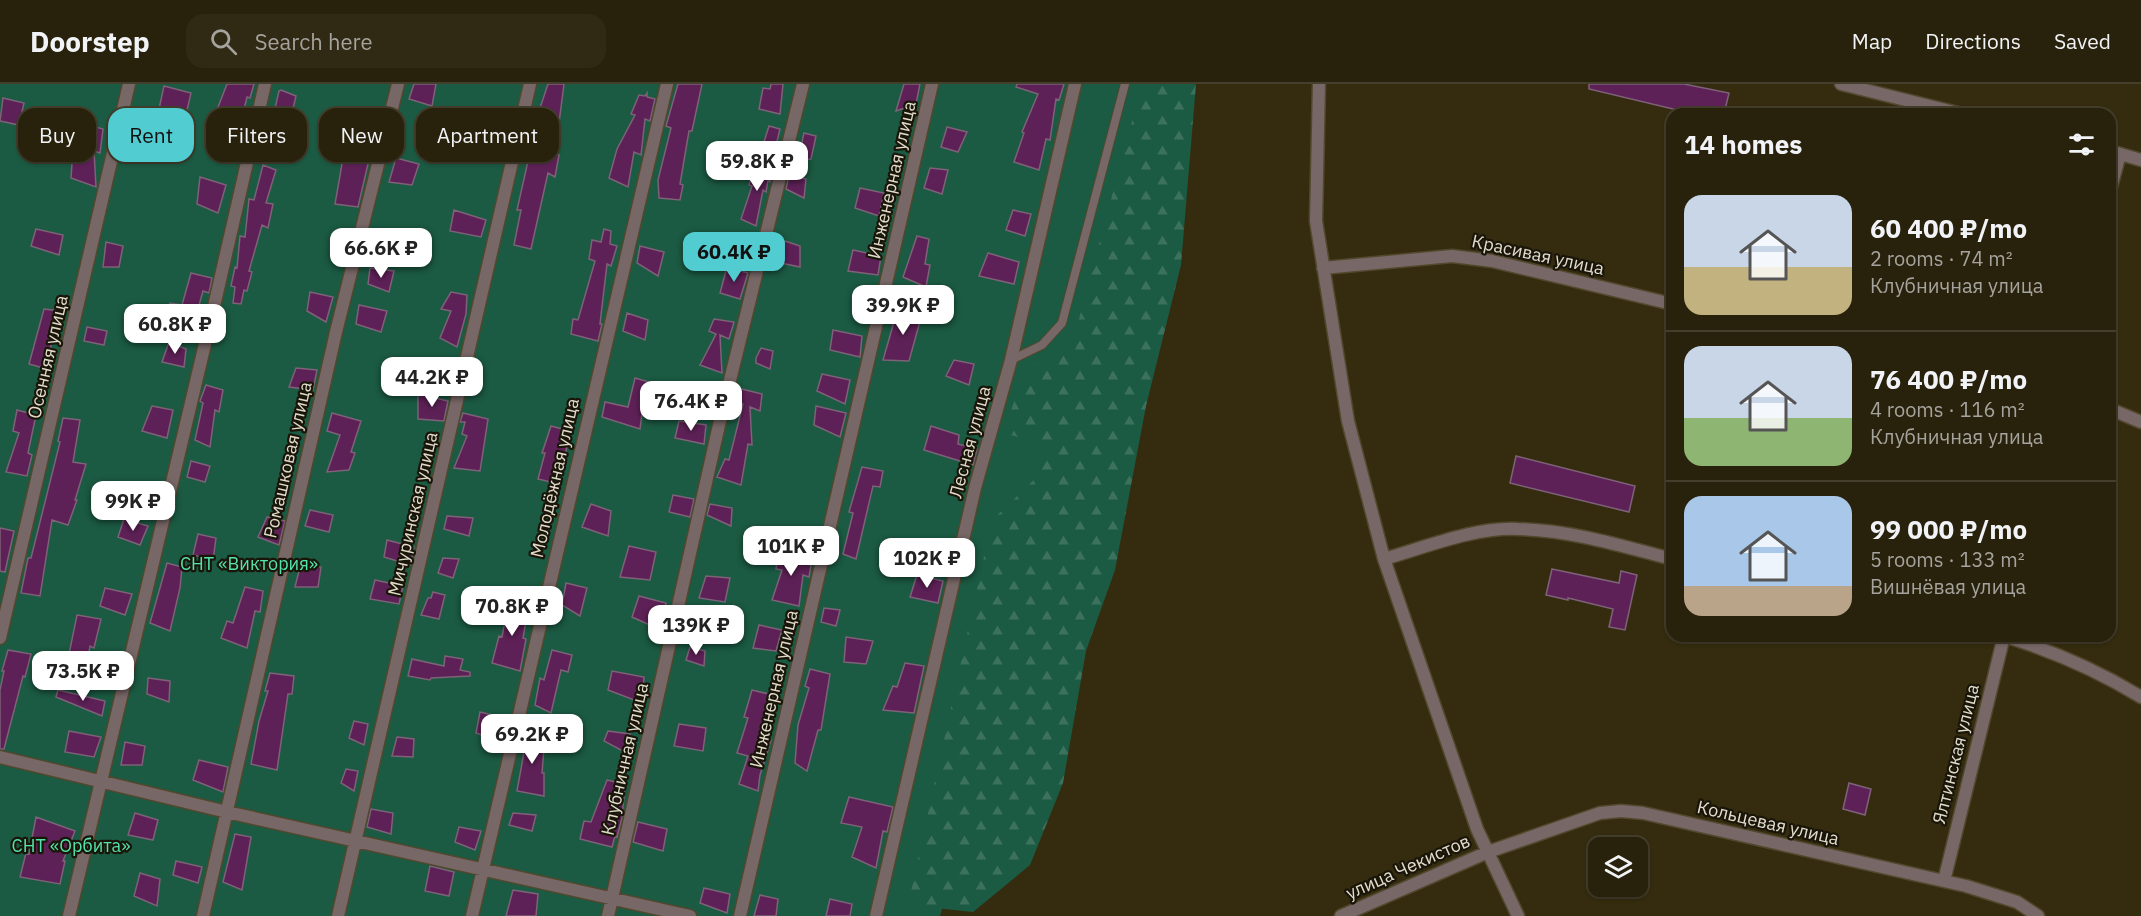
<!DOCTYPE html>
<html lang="en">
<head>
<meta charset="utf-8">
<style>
  body { margin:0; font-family:"IBM Plex Sans",sans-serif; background:#302914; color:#f1f3f6; height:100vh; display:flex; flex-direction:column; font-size:22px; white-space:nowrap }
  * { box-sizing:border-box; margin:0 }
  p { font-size:20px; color:#a5a39d }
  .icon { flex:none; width:33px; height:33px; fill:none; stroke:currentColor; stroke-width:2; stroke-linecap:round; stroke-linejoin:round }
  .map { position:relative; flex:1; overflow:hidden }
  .panel { position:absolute; left:1666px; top:24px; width:450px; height:534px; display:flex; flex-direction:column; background:#28210b; border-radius:18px; box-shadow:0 2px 4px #0004,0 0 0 2px #443e2c }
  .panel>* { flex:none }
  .top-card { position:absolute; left:18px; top:24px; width:570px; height:54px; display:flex; gap:12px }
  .tools { position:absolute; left:1588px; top:753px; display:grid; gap:12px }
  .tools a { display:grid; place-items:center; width:60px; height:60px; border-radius:12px; background:#28210b; box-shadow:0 2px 4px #0004,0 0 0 2px #443e2c; font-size:30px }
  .price { position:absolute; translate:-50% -51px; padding:0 14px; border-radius:12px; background:#fff; color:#222; font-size:20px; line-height:39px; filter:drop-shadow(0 2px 3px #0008) }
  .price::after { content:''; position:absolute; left:50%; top:36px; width:18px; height:14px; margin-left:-9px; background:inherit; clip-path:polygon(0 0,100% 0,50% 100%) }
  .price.active { background:#51ccd1; color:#111 }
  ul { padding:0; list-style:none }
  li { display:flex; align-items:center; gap:18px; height:150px; padding:0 18px }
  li+li { border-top:2px solid #443e2c }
  li span { display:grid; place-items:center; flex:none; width:168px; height:120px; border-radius:18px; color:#555 }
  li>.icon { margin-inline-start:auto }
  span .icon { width:72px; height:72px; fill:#fffc; stroke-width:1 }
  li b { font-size:26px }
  h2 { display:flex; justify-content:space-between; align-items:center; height:72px; padding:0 18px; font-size:26px }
  .pill { padding:0 21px; border-radius:18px; background:#28210b; box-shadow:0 2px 4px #0004,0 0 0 2px #443e2c; font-size:21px; line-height:54px }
  .pill.active { background:#51ccd1; color:#111 }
  header { display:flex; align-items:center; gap:36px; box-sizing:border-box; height:84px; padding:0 30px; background:#28210b; border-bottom:2px solid #443e2c }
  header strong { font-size:28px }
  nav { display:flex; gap:33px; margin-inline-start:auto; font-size:21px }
  .search { width:420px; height:54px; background:#302914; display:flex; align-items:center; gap:15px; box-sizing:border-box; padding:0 21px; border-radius:18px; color:#a5a39d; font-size:22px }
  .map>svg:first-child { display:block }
  .green { fill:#1b5a43 }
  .forest { fill:url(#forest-firs) }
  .building { fill:#5e2157; stroke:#7d6278; stroke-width:1.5 }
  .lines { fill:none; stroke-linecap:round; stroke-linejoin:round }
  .service-casing { stroke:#51482d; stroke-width:10 }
  .minor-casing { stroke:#51482d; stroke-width:15 }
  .service { stroke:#776766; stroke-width:8 }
  .minor { stroke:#776766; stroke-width:12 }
  .labels { text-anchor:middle; stroke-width:4.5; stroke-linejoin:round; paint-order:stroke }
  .street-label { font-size:18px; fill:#e2dccc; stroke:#191509 }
  .park-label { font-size:18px; fill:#54e2ad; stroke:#191509 }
</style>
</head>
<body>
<header>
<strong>Doorstep</strong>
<div class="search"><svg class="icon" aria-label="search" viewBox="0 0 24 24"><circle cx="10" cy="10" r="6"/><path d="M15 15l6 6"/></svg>Search here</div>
<nav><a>Map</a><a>Directions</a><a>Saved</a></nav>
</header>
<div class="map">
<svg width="2141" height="832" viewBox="0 0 2141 832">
  <defs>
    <pattern id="forest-firs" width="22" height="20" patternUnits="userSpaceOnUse" patternTransform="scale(1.5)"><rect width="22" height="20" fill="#1b5a43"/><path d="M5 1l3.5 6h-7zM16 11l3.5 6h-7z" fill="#3c715d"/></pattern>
  </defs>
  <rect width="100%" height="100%" fill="#352c0f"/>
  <path class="green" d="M0,0H1166L940,832H0Z"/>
  <path class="forest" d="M1142,0H1196L1181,181L1146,322L1115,486L1086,567L1063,699L1030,781L973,828L908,821L992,436L1038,392L1047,361L1003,349L1026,284L1071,265Z"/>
  <path class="building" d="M227,0H254L250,14L247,13L240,42L213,36Z
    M414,0H436L432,22L409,15Z
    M548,0H564L555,70L559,71L555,93L548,89L531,165L514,161L521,126H517L535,46L533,45Z
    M678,0H702L692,47H689L680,100L683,101L680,116L659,114L658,96L671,44L666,42Z
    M771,0H783L780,30L759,25L763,4L770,5Z
    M904,0H920L916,20L896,27Z
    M1017,0H1064L1059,16L1056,15L1050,56L1046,55L1039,86L1014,78L1024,49L1022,48L1038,10L1016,3Z
    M1589,0H1684L1729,9L1724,30H1694L1589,5Z
    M164,2L191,9L185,35L159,25Z
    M281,6L296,12L291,33L286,31L284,63L267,59L279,7Z
    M647,9V13L655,15L650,37L645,35L641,71L634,68L628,103L609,94L617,65L635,31L631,30L639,11L645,12Z
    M3,14L24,19L19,41L0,37Z
    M358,29L380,35L367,66L371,67L358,123L335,120L342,80L340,79Z
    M81,39L103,45L100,69L94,67L96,103L71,94L73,65Z
    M769,42L780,45L774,70L763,61Z
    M947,43L967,48L958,68L941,63Z
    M804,49L816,52L811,75L798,76Z
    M129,53L144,56L142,79L124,73Z
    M396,74L419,80L412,101L389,98Z
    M761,76L768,78L767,86L773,88L770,98L768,96L766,108L763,106L756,142L741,135L752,102L749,101L752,89L749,87L751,83L758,84Z
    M263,81L276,86L266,119L273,120L268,144L262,141L249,187L252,188L247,207L244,206L241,220L233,219L235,203L231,202L235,183L237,184L240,152L245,153L249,115L254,116Z
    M930,84L948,86L942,110L924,104Z
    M789,91L806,95L804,114L786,105Z
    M200,93L226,101L218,129L197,120Z
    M860,104L884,109L879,132L855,124Z
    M454,126L486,136L481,153L450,147Z
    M1013,126L1031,130L1025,152L1006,146Z
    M36,145L63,151L59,171L31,162Z
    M604,145L611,147L610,160L617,162L611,182L607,180L600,240H602L598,257L571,250L573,235L578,236L595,177L589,175L592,156L601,158Z
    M917,152L929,155L925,180L930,181L926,203L903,193Z
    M785,157L800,162V183L776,178Z
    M106,158L123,162L119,183H103Z
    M640,162L664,168L658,192L637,179Z
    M853,166L881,172L878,191L848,187Z
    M988,169L1019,178L1014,200L979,192Z
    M727,183L748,189L740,215L720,209Z
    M370,184L394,187L389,208L368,200Z
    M191,189L212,194L209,209L203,207L194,239L165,234L170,219L182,221Z
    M310,208L333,213L326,238L307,227Z
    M451,208L467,211L466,230L457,263L440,254L451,227L441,225Z
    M359,221L387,227L381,248L356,240Z
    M898,224L922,230L909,277L883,276Z
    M44,225L60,227L55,249H53L47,285L29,280Z
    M627,229L648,236L645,256L623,247Z
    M714,235L734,238L729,255L720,251L722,289L700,281L716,250L709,247Z
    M87,243L107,247L104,261L84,257Z
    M833,246L862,252L860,273L830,266Z
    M169,258L186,265L184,283L162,278Z
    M761,264L773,267L770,285L756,279V274Z
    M954,276L974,280L969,301L946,292Z
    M296,284L317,286L313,306L289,303Z
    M822,290L850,296L845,320L817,307Z
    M635,294L660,301L657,317L644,314L640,345L602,333L605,318L628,323Z
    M206,301L223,306L219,328L215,326L210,363L195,356L203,319L200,317Z
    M738,304L762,310L760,327L750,323L752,361L748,360L741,401L717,393L725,375L729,376L743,320L737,318Z
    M418,310L448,317L444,337L418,335Z
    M152,322L173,326L167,354L142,347Z
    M816,322L846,329L840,353L814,341Z
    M17,326L36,331L28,369L32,371L27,392L6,388L19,349L13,347Z
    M332,329L361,337L351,368L355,369L349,386L327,388L340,351L327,347Z
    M463,329L488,335L480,387L454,384L467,352L462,350L465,338H460Z
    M63,334L80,336L73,378L86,380L75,416H77L68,441L52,436L40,512L21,509L28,474H31L60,358L58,357Z
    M679,337L706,341L704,360L675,354Z
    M551,342L570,347L565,372H560L559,400L538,395L545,369H542Z
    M931,342L959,351L958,360L977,365L973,381L924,366Z
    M1516,372L1635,402L1629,428L1510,399Z
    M191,377L210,382L205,398L187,393Z
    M862,383L883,387L880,403L873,402L856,475L843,470L853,429L849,428Z
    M673,411L694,415L690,433L669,428Z
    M591,420L611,427L608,452L582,443Z
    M710,420L732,424L731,442L707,431Z
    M310,426L333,431L329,448L305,442Z
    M447,432L473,434L469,452L444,445Z
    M267,433L285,437L279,461L258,453Z
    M124,435L148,442L140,461L118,453Z
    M0,444L14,447L5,488L0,487Z
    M198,450L216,454L213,476L193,471Z
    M387,456L414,463L410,481L384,473Z
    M629,462L656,468L650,496L620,493Z
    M779,466L812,474L809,493L803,491L799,522L772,516L782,486L776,485Z
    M443,474L459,475L453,494L438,489Z
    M167,479L182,483L180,504L170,547L150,539Z
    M301,479L321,483L318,503H295Z
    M1552,485L1619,499L1621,487L1637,491L1625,546L1609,543L1613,525L1568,514V516L1546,511Z
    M917,491L943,497L938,519L910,513Z
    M706,492L730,494L725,518L699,514Z
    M375,496L403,502L399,520L370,515Z
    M566,499L587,504L580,532L562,521Z
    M245,503L263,507L260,528L255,527L247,564L221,554L227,537L233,539Z
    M105,504L132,510L125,531L100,522Z
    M433,508L445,511L439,535L421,531L428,514H431Z
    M639,512L666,519L661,546L632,533Z
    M509,515L529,520L523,554L526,555L520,587L492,579L499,552L502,553Z
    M824,524L840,526L836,542L821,538Z
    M77,531L101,535L94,564L90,562L83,604L52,597L60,573L68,575Z
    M759,541L782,546L776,567L753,564Z
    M846,553L873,557L866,580L844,578Z
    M690,563L705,567L704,582L686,576Z
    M8,566L31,570L25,593L23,592L4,665H0V606L4,587H2Z
    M552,566L572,571L568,588L561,586L551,629L535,621L540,594L544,596Z
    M445,572L463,575L460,586L470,588V592L431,594L430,596L408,592L412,575L444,582Z
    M905,579L924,582L914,629L883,626L893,602L897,603Z
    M810,585L830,590L821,646H818L807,687L795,679L798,641L809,604L805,602Z
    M612,587L644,593L642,619L608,606Z
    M270,589L294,592L292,610H288L277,686L251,680L259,637L268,607H265Z
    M148,594L170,597L169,618L147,610Z
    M58,606L105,617L102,632L56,613Z
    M752,606L773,611L765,655L771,656L760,691L758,707L739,700L748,672L737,669L748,634L744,633Z
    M480,628L505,634L500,657L476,649Z
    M354,637L368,640L364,661L349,654Z
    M679,640L706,644L703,667L674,662Z
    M69,647L101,653L94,673L65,668Z
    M608,647L630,650L632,672L604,657Z
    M524,648L545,652L542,689H544V712L517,707L524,668H521Z
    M397,653L414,655L413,673L392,672Z
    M125,658L145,662L142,681H121Z
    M199,676L228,683L223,708L193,696Z
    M346,685L358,687L354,707L341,699Z
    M607,696L625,700L622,734L617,753L615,752L612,763L580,755L584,737L591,738Z
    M1849,699L1871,705L1865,731L1843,725Z
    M849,713L893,723L887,748L883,747L876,784L852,773L862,743L841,739Z
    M371,725L393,729L391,750L367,743Z
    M135,729L158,736L153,756L128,751Z
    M513,729L536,731L532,747L509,741Z
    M36,733L75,747L63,777H65L60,800L20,793L26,769L29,770Z
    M638,738L667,745L663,767L633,758Z
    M459,743L481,747L475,766L455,758Z
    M235,750L251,753L242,806L223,798Z
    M176,777L202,783L198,799L173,791Z
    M430,782L454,788L449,812L425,807Z
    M140,789L160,795L157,822L134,812Z
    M704,804L730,810L727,829L700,819Z
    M513,806L538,810L536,832H506Z
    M760,811L778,815L776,832H754Z
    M830,815L852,820L850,832H826Z"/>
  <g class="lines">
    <defs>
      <path id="service" d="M1011,276L1042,261L1062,239L1125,0"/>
      <path id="minor" d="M1319,0L1316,137L1348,337L1384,475L1477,745L1518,832
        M1841,0L1962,30
        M2110,67L2141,76
        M2110,107L2120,70
        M1323,184L1452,172L1492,177L1672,220
        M2110,325L2141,338
        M1384,475C1426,463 1474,443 1518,445C1571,446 1622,462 1672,475
        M0,554L129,0
        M0,673L227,728L690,832
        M1944,797L2004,552C2053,567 2097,586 2141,613
        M69,832L215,218L265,0
        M203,832L336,248L398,0
        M338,832L530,0
        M472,832L667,0
        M608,832L719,341L803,0
        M740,832L932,0
        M876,832L975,404L1011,276L1075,0
        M1341,832L1488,768L1600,729L1621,727L1643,729L1966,802L2017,818L2038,832"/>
    </defs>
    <use href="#service" class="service-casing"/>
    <use href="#minor" class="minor-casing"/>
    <use href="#service" class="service"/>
    <use href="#minor" class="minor"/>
  </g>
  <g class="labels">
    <g class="street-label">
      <text transform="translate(892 96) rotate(-77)" y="6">Инженерная улица</text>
      <text transform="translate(1538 171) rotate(12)" y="6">Красивая улица</text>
      <text transform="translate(48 273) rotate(-77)" y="6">Осенняя улица</text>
      <text transform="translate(970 358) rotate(-75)" y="6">Лесная улица</text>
      <text transform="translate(288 376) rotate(-77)" y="6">Ромашковая улица</text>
      <text transform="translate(555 394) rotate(-77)" y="6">Молодёжная улица</text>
      <text transform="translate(413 430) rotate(-77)" y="6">Мичуринская улица</text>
      <text transform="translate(774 605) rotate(-77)" y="6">Инженерная улица</text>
      <text transform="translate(1956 670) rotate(-76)" y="6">Ялтинская улица</text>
      <text transform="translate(625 675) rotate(-77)" y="6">Клубничная улица</text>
      <text transform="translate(1768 739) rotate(13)" y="6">Кольцевая улица</text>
      <text transform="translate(1408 783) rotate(-24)" y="6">улица Чекистов</text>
    </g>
    <g class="park-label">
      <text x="249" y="486">СНТ «Виктория»</text>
      <text x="71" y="768">СНТ «Орбита»</text>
    </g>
  </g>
</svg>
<div class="tools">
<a><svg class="icon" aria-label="layers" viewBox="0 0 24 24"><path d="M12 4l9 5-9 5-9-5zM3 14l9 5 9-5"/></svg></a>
</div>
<b class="price" style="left:757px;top:108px">59.8K ₽</b>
<b class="price" style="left:381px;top:195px">66.6K ₽</b>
<b class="price active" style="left:734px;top:199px">60.4K ₽</b>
<b class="price" style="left:903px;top:252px">39.9K ₽</b>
<b class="price" style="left:175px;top:271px">60.8K ₽</b>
<b class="price" style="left:432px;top:324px">44.2K ₽</b>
<b class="price" style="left:691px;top:348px">76.4K ₽</b>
<b class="price" style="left:133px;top:448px">99K ₽</b>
<b class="price" style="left:791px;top:493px">101K ₽</b>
<b class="price" style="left:927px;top:505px">102K ₽</b>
<b class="price" style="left:512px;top:553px">70.8K ₽</b>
<b class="price" style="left:696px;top:572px">139K ₽</b>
<b class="price" style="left:83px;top:618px">73.5K ₽</b>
<b class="price" style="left:532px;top:681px">69.2K ₽</b>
<div class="top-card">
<a class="pill">Buy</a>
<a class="pill active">Rent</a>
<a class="pill">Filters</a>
<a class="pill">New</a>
<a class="pill">Apartment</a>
</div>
<section class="panel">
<h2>14 homes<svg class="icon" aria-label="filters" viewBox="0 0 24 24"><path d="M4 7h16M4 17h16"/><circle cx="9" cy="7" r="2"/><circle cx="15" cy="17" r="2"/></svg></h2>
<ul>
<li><span style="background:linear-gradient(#c9d6e8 60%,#c2b280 0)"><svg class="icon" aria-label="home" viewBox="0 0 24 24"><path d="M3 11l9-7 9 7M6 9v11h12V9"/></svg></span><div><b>60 400 ₽/mo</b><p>2 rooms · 74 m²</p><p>Клубничная улица</p></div></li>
<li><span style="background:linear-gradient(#c9d6e8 60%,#8fb573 0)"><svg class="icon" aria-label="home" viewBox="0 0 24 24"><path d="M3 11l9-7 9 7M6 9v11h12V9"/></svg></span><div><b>76 400 ₽/mo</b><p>4 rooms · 116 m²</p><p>Клубничная улица</p></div></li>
<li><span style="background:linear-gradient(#a9c7e8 75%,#b9a48a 0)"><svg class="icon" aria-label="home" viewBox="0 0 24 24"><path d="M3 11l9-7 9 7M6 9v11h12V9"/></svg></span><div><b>99 000 ₽/mo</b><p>5 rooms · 133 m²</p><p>Вишнёвая улица</p></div></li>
</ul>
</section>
</div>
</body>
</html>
